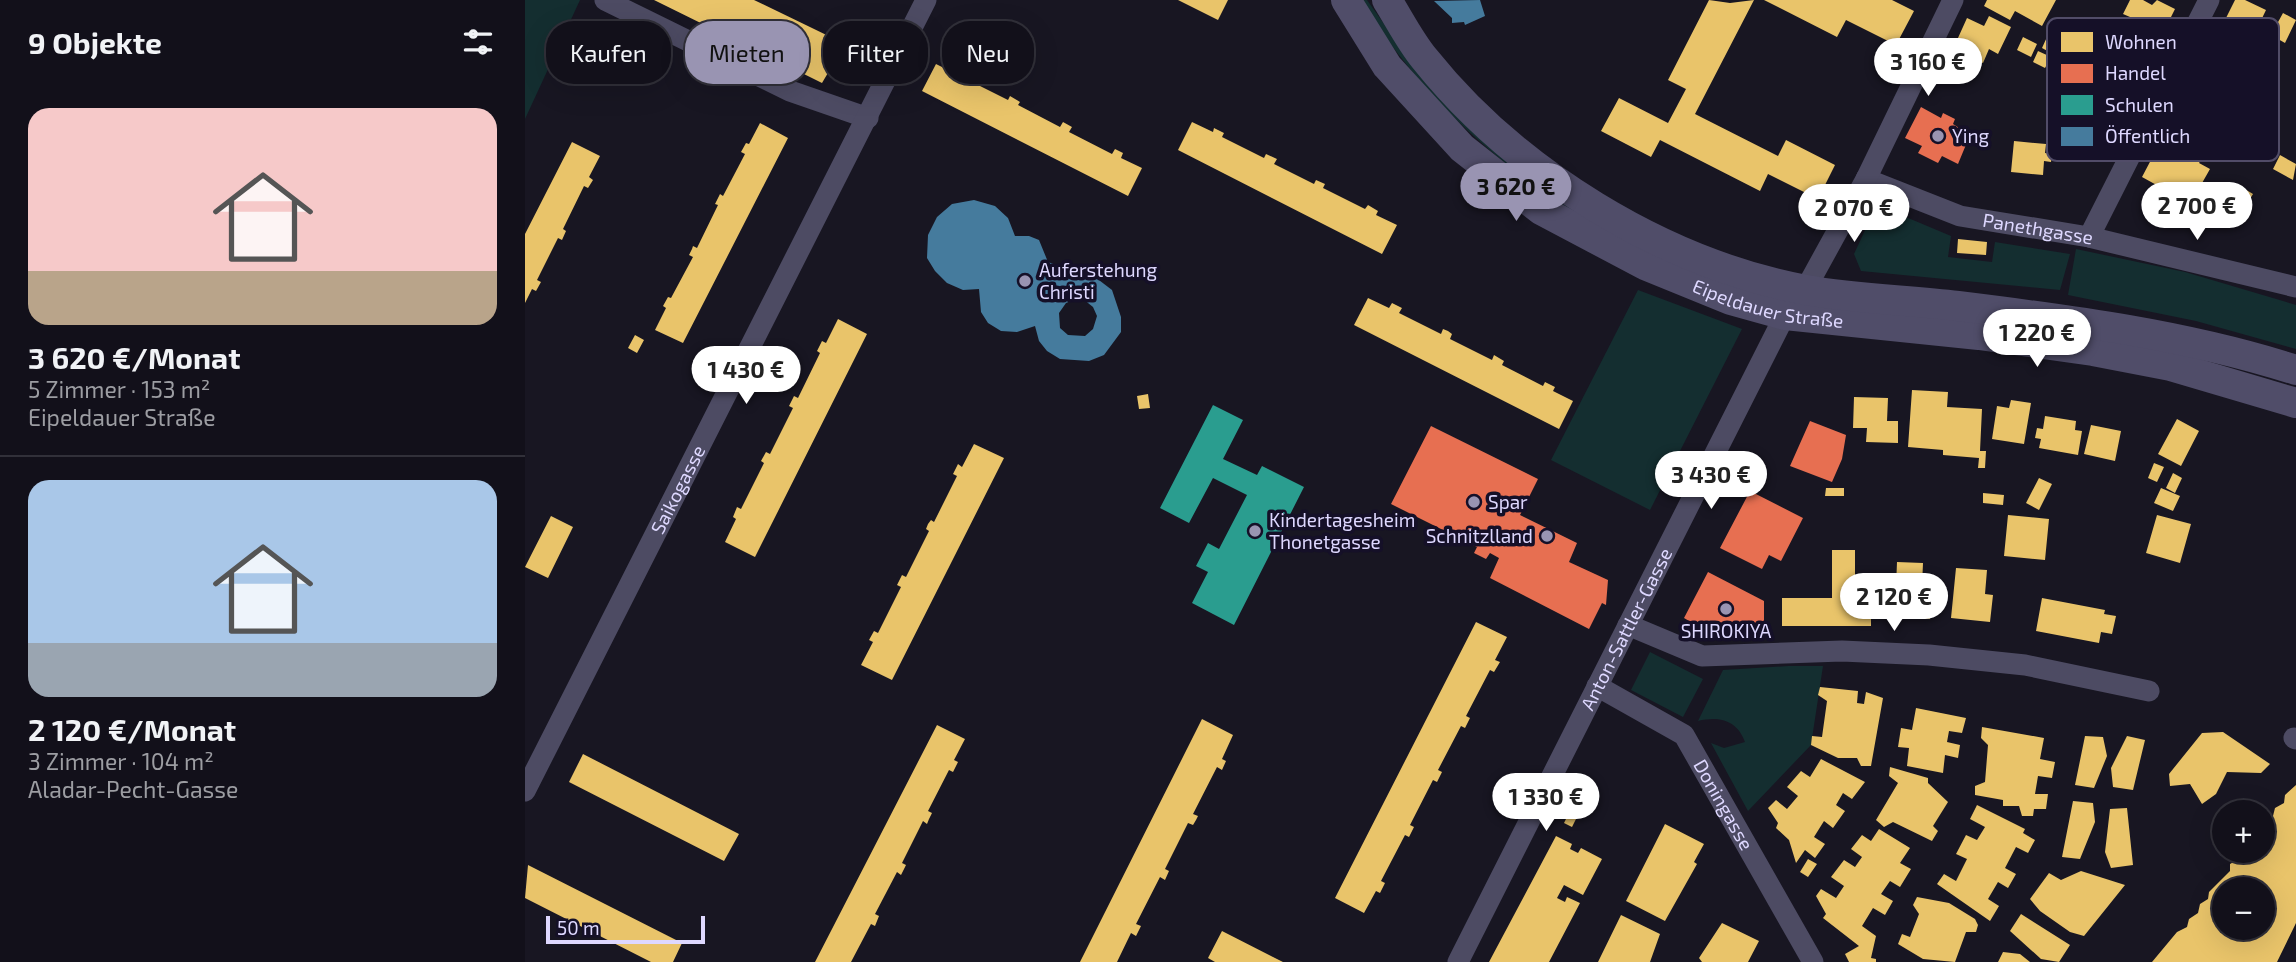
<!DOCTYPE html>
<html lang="de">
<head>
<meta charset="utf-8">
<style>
  body { margin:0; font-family:"Exo 2",sans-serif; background:#1b1923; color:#f1f3f6; height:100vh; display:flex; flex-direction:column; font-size:26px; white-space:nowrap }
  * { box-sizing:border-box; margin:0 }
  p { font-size:23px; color:#9c9da2 }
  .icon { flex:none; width:38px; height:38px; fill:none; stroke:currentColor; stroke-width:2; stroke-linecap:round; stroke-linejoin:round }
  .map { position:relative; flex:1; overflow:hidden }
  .drawer { display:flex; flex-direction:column; background:#12101a; width:525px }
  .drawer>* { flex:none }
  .hud { position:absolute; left:21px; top:21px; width:665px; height:63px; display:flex; gap:14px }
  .controls { position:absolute; left:1687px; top:800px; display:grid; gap:14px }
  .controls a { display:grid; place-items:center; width:63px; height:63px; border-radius:50%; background:#12101a; box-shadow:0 7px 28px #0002,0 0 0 2px #313039; font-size:35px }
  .scale { position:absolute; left:21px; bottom:18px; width:159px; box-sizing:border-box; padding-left:7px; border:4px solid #ded8ff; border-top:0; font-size:19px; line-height:24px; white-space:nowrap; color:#ded8ff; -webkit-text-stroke:5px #151028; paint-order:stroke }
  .price { position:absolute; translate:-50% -60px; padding:0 16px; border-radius:24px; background:#fff; color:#222; font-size:23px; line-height:46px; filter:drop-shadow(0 2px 4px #0008) }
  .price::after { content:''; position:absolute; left:50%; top:42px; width:21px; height:16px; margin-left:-10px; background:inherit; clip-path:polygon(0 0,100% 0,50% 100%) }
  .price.active { background:#9994b2; color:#111 }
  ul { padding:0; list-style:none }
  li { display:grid; align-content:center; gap:14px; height:371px; padding:0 28px }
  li+li { border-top:2px solid #313039 }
  li span { display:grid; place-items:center; height:217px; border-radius:21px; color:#555 }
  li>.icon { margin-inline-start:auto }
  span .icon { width:126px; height:126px; fill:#fffc; stroke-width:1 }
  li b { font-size:30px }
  h2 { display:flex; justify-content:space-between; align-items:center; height:84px; padding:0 28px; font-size:30px }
  .pill { padding:0 24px; border-radius:28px; background:#12101a; box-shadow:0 7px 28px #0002,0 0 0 2px #313039; font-size:24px; line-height:63px }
  .pill.active { background:#9994b2; color:#111 }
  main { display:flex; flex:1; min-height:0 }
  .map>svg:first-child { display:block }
  .green { fill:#142e30 }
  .homes { fill:#e9c46a; fill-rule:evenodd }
  .shops { fill:#e76f51 }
  .schools { fill:#2a9d8f }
  .public { fill:#457b9d; fill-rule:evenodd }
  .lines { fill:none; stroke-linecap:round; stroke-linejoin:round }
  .street { stroke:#4d4b63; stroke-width:21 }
  .secondary { stroke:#504d69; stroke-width:30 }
  .poi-dot { fill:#9994b2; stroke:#151028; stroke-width:2.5 }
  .labels { text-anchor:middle; stroke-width:7; stroke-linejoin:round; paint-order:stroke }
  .poi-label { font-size:19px; fill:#ded8ff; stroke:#151028; text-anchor:start }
  .street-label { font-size:19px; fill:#ded8ff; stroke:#151028 }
  .key { fill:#151028; stroke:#514c68; stroke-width:2 }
  .key-label { font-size:19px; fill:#ded8ff }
</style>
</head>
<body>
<main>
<section class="drawer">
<h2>9 Objekte<svg class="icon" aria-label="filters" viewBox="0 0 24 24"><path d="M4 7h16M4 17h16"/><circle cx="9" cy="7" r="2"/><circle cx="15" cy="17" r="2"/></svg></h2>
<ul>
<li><span style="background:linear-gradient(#f6c9c9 75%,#b9a48a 0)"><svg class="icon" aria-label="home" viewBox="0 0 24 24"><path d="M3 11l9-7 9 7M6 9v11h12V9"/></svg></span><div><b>3 620 €/Monat</b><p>5 Zimmer · 153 m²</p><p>Eipeldauer Straße</p></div></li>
<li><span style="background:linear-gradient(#a9c7e8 75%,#9aa5b1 0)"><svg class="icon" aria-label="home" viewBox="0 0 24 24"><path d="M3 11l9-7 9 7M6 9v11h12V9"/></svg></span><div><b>2 120 €/Monat</b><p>3 Zimmer · 104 m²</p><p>Aladar-Pecht-Gasse</p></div></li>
</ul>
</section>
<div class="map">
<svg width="1771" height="962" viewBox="0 0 1771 962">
  <rect width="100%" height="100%" fill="#181622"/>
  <path class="green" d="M0,0H55L0,119Z
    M835,0H842L894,73L1078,232C974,166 903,105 835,0Z
    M1357,207L1426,236L1423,257L1467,262L1470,242L1545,254L1535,290L1336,271L1329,254L1348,213Z
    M1551,249L1660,272L1771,305V349L1671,321L1543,295Z
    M1113,290L1217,329L1125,510L1026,460Z
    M1125,652L1178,679L1158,717L1106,690Z
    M1264,666H1298L1286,745L1223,811L1186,743L1199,748L1220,742C1212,720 1194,716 1173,721L1198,670Z"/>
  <path class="homes" d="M129,0H229L320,44L297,83Z
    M653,0H703L693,20Z
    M1184,0L1205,3L1229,0L1170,114L1253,156L1261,140L1310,165L1293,199L1243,174L1235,191L1135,140L1126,157L1076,131L1094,98L1143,123L1161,89L1143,80Z
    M1239,0H1367L1389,11L1371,45L1321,20L1312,37Z
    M1462,0H1531L1517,26L1490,11L1485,20L1459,6Z
    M1605,0H1618L1627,5L1632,0L1650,9L1630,49L1597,32L1605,17L1598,14Z
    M1710,0H1720L1741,10L1728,37L1699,22Z
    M1758,13L1771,20L1760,43L1746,35Z
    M1464,16L1486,27L1473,54L1464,49L1458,63L1428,49L1442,18L1459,26Z
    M1498,37L1512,44L1506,57L1492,50Z
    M1522,37L1533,43L1528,54L1517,48Z
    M1513,51L1526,57L1520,68L1508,62Z
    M411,64L433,75L435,71L445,76L443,80L483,100L485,96L495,102L493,105L535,127L538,122L547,127L544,132L587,154L590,149L598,153L596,158L617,168L603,196L397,91Z
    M667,122L688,132L689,128L699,133L697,137L739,158L741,154L752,159L749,164L789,184L791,180L800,184L798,188L840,209L843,205L853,211L851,215L872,225L857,254L653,150Z
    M235,123L263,138L158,343L130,330L141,308L138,306L143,297L146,298L168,257L164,255L167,249L168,246L172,248L193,205L190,204L195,194L198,196L220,154L216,152L221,143L224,144Z
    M1637,139L1676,160L1674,163L1685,169L1668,199L1658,193L1655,198L1617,177Z
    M1489,141L1521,144L1520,153L1527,154L1526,162L1519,161L1518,175L1486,172Z
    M47,142L75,156L64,177L68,180L63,188L59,186L38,229L41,231L37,240L33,238L12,280L16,282L11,291L7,289L0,303V234Z
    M1755,155L1771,164L1768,180L1748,169Z
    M1713,185L1728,194L1722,204L1707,196Z
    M1433,239L1462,242L1461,255L1432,253Z
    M843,298L864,308L867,303L877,308L874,313L916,334L918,329L923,331L927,334L925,339L967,360L969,355L979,361L977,365L1018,386L1020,382L1030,387L1028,391L1048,401L1034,429L829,325Z
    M313,319L342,334L230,557L200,542L211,519L208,517L212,507L216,509L239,463L236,461L241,452L245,454L268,408L264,406L269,396L273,398L295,353L292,351L297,341L301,343Z
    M110,335L119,340L112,353L103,348Z
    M1387,390L1423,392L1422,407L1457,409L1455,451H1461L1460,468H1453L1454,458L1418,455V450L1383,447Z
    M623,394L625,408L614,409L612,396Z
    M1329,397L1363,398L1362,421H1373V443L1341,442L1342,428H1328Z
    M1486,400L1506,403L1499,444L1467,439L1472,406L1484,408Z
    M1520,416L1551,421L1550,430L1557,431L1553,455L1514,448L1516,439L1510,438L1512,428L1518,429Z
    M1652,419L1674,431L1656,466L1633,454Z
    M1566,425L1596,431L1590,461L1559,454Z
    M449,444L479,458L367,680L336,665L348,642L344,640L349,631L353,633L376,587L372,585L377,575L381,577L404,531L401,529L403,524L406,520L409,522L432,476L428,474L433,464L437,467Z
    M1629,463L1639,467L1632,482L1623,478Z
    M1648,473L1657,478L1650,493L1641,488Z
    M1514,478L1527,484L1514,510L1501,503Z
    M1301,488H1319V496H1300Z
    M1636,488L1655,496L1648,511L1629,503Z
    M1458,493L1479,495L1478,505L1458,503Z
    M1483,515L1524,519L1520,560L1479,556Z
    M1632,515L1666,524L1655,563L1621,553Z
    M26,516L48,527L23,578L0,567Z
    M1307,550H1330V587L1340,584V598H1346V626H1257V598H1307Z
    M1372,562L1398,563L1397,586H1406L1405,619L1372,618V615L1362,614L1363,587H1371Z
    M1431,568L1462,570L1460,594L1468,595L1465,622L1426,618Z
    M1517,598L1580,610L1579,614L1591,616L1587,634L1576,632L1574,643L1511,631Z
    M951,622L982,637L970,660L975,662L969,672L965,670L941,716L945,718L940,728L936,726L913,770L917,772L912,782L908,780L885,825L889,827L884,837L880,835L856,881L860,883L855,893L851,891L839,913L810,898Z
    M1295,687L1333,691L1332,703L1339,704L1341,692L1358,698L1346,766H1336L1332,758H1313L1286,745L1287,736L1297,737L1302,701L1293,695Z
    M1391,708L1441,718L1437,733L1424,731L1422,742L1435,745L1433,758L1420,755L1418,773L1382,766L1384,748L1373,747L1376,728L1387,730Z
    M677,719L708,735L697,759L701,761L697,770L692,767L668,814L673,816L671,820L668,825L663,823L640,869L644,871L640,880L635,877L611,924L616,926L611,936L606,933L592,962H555Z
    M412,725L440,739L429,760L433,762L428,772L424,770L403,811L407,813L404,819L402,824L398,821L377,863L381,865L376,875L372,872L350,914L354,916L350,926L346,924L326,962H290Z
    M1457,727L1519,738L1515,759L1530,762L1527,778L1513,776L1510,794H1523L1521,809H1509L1508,816H1497L1494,806H1478V800L1450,795V786L1460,782L1463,745L1456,738Z
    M1698,732L1745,764L1736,773L1702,772L1691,794L1677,804L1665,784L1645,786L1644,774L1677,733Z
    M1560,736L1578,737L1582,756L1569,788L1550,785Z
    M1602,736L1620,740L1608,790L1588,787L1586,768Z
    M58,754L214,834L199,861L44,782Z
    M1296,759L1340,782L1327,799L1318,793L1311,805L1320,811L1308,828L1299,821L1289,837L1300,844L1290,858L1280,850L1271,863L1264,840L1251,828L1253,823L1243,808L1251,800L1262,809L1273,796L1262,787L1276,771L1285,777Z
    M1365,767L1403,778V783L1423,802L1408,826L1413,831L1407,841L1368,822L1359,827L1351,820L1373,783L1364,776Z
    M1059,783L1067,787L1047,827L1039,823Z
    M1771,785V923L1752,962H1627L1652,932L1662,927L1664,919L1673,913L1675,904L1683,899L1684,892L1705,871V864L1716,858L1717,850H1738L1740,822L1748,816L1750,808L1759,803L1760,795ZM1699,889H1738V928H1699Z
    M1548,801L1568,803L1570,822L1555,859L1537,857Z
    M1452,805L1500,829L1498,833L1510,840L1503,853L1491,847L1480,868L1491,874L1483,888L1473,882L1463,899L1474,906L1465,921L1412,884L1419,874L1431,881L1442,859L1431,854L1441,835L1452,840L1460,827L1445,819Z
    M1602,808L1608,865L1586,868L1580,852L1585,809Z
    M1140,824L1179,844L1169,862L1172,864L1140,921L1101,901Z
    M1354,829L1385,848L1375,863L1386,869L1375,887L1365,881L1356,894L1368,901L1360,915L1348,908L1337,926L1351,936L1346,958L1351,959V962H1324L1320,954L1334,946L1298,918L1301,914L1291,896L1296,889L1311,898L1319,886L1306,877L1319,860L1330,867L1337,857L1326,849L1337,835L1346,841Z
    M1031,836L1047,844L1045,849L1053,853L1056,848L1077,859L1058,895L1039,885L1032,898L1040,902L1042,897L1055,903L1024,962H964Z
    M1283,859L1292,864L1283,877L1275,872Z
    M3,865L157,943L148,962H126L0,898Z
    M1556,871L1600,885L1559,936L1545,932L1515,911L1505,899L1524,873L1536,880Z
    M1392,897L1424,903L1450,919L1453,925L1451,932H1441L1430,962L1398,959L1373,944L1377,934L1385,937L1394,914L1388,905Z
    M1496,914L1545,945L1534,962L1516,959L1485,931Z
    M1096,915L1135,934L1125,962H1073Z
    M1197,923L1234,941L1223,962H1177L1174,958Z
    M697,931L748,957L758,962H690L683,958Z
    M1478,952L1495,954L1505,962H1473Z"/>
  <path class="shops" d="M1396,107L1416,118L1418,113L1430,119L1428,124L1445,135L1433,164L1417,156L1413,163L1393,153L1397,146L1380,138Z
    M1285,421L1321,435L1317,459L1307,482L1265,466Z
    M906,426L1013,479L995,515L1052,543L1044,562L1083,580L1081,605L1077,603L1064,629L965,578L974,558L965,553L961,559L949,553L952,547L866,504Z
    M1225,491L1278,518L1256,561L1244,555L1237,569L1195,548Z
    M1183,572L1239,601V625L1184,627L1181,631L1159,618Z"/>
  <path class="schools" d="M688,405L718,420L698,459L732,475L737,466L779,487L709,625L667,603L683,572L671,566L683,543L694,549L722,495L688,478L664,523L635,508Z"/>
  <path class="public" d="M955,0L960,16L940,25L939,22L927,23V18L909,1Z
    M449,200L470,206L483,218L490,236H504L514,240L523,262L531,265L538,275L566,274L587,290L596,317V332L579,355L564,361L535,359L522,351L514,341L510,326L492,332L476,331L463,323L456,312L454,289L438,290L422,283L410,271L402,258L403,235L412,217L427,204ZM551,299H558L568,307L572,316L568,329L560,336L543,335L535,328L534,313L541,303Z"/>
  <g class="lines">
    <g class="street">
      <path d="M80,0L265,91L343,118"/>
      <path id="s1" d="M1341,179L1435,216L1564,237L1771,287"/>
      <path d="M1564,237L1684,0"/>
      <path d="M1103,625L1177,656L1317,651L1404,655L1500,665L1624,691"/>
      <path id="s2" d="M1072,686L1159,735L1288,962"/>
      <path d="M1769,738L1771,739"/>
      <path id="s3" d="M0,791L401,0"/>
      <path id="s4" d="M933,962L1260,315L1280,290L1341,179L1428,0"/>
    </g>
    <g class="secondary">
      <path id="s5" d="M821,0L862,66L937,148L1016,210L1120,265L1206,300L1260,315L1454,335L1568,351L1646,366L1771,403"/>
      <path d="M862,0C874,19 885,41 899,58C990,172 1137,263 1281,290C1331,299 1383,300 1433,306C1547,320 1662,335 1771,370"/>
    </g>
  </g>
  <g class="poi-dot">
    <circle cx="1413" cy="136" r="7"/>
    <circle cx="500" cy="281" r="7"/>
    <circle cx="949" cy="502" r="7"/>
    <circle cx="730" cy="531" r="7"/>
    <circle cx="1022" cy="536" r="7"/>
    <circle cx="1201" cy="609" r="7"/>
  </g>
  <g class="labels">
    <g class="poi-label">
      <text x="1427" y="143">Ying</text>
      <text x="514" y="277">Auferstehung<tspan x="514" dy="22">Christi</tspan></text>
      <text x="963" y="509">Spar</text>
      <text x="744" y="527">Kindertagesheim<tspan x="744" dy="22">Thonetgasse</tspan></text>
      <text x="1008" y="543" text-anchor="end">Schnitzlland</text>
      <text x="1201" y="638" text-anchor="middle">SHIROKIYA</text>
    </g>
    <g class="street-label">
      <text dy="7" stroke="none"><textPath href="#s1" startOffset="180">Panethgasse</textPath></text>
      <text dy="7" stroke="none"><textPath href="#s5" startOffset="537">Eipeldauer Straße</textPath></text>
      <text dy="7" stroke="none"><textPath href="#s3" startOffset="338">Saikogasse</textPath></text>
      <text dy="7" stroke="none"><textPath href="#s4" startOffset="373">Anton-Sattler-Gasse</textPath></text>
      <text dy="7" stroke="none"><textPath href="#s2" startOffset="180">Doningasse</textPath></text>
    </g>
  </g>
  <rect x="1522" y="18" width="232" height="143" rx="10" class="key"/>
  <rect x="1536" y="32" width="32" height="20" fill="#e9c46a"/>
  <rect x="1536" y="64" width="32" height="19" fill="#e76f51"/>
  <rect x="1536" y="95" width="32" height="20" fill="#2a9d8f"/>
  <rect x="1536" y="127" width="32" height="19" fill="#457b9d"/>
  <g class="key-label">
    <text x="1580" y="49">Wohnen</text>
    <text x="1580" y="80">Handel</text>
    <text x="1580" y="112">Schulen</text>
    <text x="1580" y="143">Öffentlich</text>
  </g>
</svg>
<div class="controls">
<a>+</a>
<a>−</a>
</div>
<div class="scale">50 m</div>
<b class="price" style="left:1403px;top:98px">3 160 €</b>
<b class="price active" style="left:991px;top:223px">3 620 €</b>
<b class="price" style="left:1672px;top:242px">2 700 €</b>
<b class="price" style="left:1329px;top:244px">2 070 €</b>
<b class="price" style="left:1512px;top:369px">1 220 €</b>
<b class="price" style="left:221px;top:406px">1 430 €</b>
<b class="price" style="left:1186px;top:511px">3 430 €</b>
<b class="price" style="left:1369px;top:633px">2 120 €</b>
<b class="price" style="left:1021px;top:833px">1 330 €</b>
<div class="hud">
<a class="pill">Kaufen</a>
<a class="pill active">Mieten</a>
<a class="pill">Filter</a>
<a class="pill">Neu</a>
</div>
</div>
</main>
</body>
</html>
